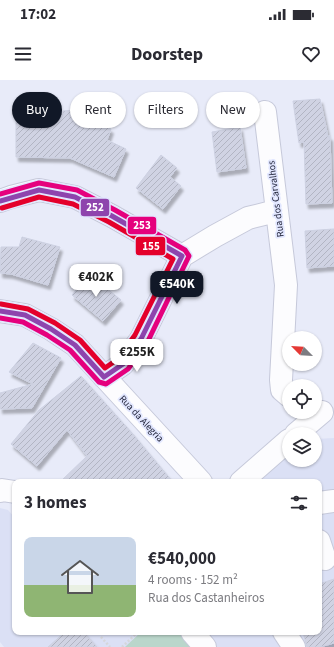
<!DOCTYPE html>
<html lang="en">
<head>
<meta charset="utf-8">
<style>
  body { margin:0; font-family:"Source Sans 3",sans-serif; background:#f2f2f3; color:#2b2b33; height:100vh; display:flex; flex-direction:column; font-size:15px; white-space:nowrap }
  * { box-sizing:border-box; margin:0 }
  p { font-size:13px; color:#7c7c81 }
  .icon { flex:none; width:22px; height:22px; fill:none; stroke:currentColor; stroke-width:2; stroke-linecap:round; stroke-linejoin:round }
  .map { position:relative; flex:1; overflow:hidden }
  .panel { position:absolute; left:12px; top:399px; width:310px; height:156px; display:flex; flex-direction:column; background:#fff; border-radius:8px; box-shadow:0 1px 3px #0004 }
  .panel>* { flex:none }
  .hud { position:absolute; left:12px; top:12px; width:310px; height:36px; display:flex; gap:8px }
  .needle { width:26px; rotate:294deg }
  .controls { position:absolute; left:282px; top:251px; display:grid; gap:8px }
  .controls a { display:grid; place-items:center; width:40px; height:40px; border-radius:50%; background:#fff; box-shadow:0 1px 3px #0004; font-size:20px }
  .price { position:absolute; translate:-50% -34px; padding:0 9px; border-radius:8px; background:#fff; color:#222; font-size:13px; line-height:26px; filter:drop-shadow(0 1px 2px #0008) }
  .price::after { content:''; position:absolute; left:50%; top:24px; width:12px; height:9px; margin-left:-6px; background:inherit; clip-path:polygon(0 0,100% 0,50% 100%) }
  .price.on { background:#111827; color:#fff }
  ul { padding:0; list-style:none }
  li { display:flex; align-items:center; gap:12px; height:100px; padding:0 12px }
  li+li { border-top:1px solid #e1e1e2 }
  li span { display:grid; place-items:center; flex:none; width:112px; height:80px; border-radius:8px; color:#555 }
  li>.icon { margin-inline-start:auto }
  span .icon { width:48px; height:48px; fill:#fffc; stroke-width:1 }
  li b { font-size:17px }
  h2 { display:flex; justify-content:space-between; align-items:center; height:48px; padding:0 12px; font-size:17px }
  .tag { padding:0 14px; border-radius:18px; background:#fff; box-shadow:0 1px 3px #0004; font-size:14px; line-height:36px }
  .tag.on { background:#111827; color:#fff }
  .status { display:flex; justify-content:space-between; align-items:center; height:28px; padding:0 20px; background:#fff; direction:ltr }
  .status svg { height:11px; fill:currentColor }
  header { display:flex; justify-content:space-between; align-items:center; height:52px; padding:0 12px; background:#fff; font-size:18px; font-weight:700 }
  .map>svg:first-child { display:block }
  .built { fill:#dbe0f5 }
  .pitch { fill:#bad6cb }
  .building { fill:url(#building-hatch); stroke:#cdd1e2; filter:url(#shadow) }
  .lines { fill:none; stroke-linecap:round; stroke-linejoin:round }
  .minor-casing { stroke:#c6c9da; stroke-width:24 }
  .path { stroke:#d5d6da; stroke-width:2.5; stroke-dasharray:2 2; stroke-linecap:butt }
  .minor { stroke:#fcfcfe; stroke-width:22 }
  .bus-1-casing { stroke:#e2e7ff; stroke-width:8 }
  .bus-2-casing { stroke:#e2e7ff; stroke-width:8 }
  .bus-3-casing { stroke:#e2e7ff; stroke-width:8 }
  .bus-1 { stroke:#8e44ad; stroke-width:5 }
  .bus-2 { stroke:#e4002b; stroke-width:5 }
  .bus-3 { stroke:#e5007d; stroke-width:5 }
  .labels { text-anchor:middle; stroke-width:3.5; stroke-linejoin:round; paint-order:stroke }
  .street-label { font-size:10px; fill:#1c1f35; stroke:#e2e7ff }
  .line-badge { stroke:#e2e7ff; stroke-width:1.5 }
  .badge-label { font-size:11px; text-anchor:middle; font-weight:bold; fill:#fff }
</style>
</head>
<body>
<div class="status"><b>17:02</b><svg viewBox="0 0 49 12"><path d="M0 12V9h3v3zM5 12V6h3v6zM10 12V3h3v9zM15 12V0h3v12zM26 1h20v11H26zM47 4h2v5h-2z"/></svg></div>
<header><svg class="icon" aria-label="menu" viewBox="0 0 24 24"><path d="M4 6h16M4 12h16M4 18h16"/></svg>Doorstep<svg class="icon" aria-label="heart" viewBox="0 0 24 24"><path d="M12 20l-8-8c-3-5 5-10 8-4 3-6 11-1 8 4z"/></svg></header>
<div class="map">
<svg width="334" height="567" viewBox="0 0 334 567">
  <defs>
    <pattern id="building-hatch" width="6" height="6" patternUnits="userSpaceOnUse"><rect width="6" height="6" fill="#d0d3e3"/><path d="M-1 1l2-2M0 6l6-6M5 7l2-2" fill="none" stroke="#b2b5c3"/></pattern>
    <filter id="shadow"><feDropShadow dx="2.5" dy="4.5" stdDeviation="1" flood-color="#0004"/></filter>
  </defs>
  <rect width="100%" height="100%" fill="#e8ebf9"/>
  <path class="built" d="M334,358V567H4L0,562V428L8,430L15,438V552H319V402H255L289,373V380H315V359Z"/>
  <path class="pitch" d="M141,552H181L195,567H125Z"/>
  <path class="building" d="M320,19L328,57L330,56L332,123L306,124L304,62L299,63L293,21Z
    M107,27L104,46L111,49L107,60L126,69L114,97L70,78L16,77V33L63,34V31Z
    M240,47L246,88L217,92L212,52Z
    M161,75L177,88L170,97L181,106L163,129L136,108Z
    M333,149H334V186L307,188L305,151Z
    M22,157L60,167L48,205L11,194L0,193L1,167H19Z
    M89,194L121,220L103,241L72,215Z
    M33,263L61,278L32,328L0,329V313L33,304L9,292Z
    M81,296L133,354L173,402H60L87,376L67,350L37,386L11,364L39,330Z
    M334,499V563L320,567H307L303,552H319V504Z
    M65,552H84L97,567H48Z"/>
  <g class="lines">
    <defs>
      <path id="minor" d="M265,32L286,205L281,300L282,310L289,316
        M0,121L11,117L39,110L75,117L112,136L182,176
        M0,231L25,235L51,249L75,265L201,402
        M104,297L123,284L141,259L182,176L215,156L248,138L276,131
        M296,354L322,332
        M241,402L289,360
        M0,411L2,410L15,412
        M319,423L334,421
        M319,461L325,479
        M192,552L205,567
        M284,552L294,567"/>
    </defs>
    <use href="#minor" class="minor-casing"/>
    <path class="path" d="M101,557L110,567
      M122,567L138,552"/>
    <use href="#minor" class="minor"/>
    <defs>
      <path id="bus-1" d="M0,121L39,110L75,117L112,136L182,176
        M0,231L25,235L51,249L75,265L104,297
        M104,297L123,284L141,259L182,176"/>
      <path id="bus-2" d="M1,224L28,229L55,243L80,260L105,288L118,279L135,255L173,179L109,142L73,124L39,117L2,128"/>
      <path id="bus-3" d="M0,114L39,103L77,110L115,130L185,170L189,176L147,263L128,289L106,304L99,302L70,270L47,255L23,242L0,238"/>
    </defs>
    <use href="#bus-1" class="bus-1-casing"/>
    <use href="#bus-2" class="bus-2-casing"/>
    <use href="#bus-3" class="bus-3-casing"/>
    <use href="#bus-1" class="bus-1"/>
    <use href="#bus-2" class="bus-2"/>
    <use href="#bus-3" class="bus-3"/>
  </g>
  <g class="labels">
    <g class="street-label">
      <text transform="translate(275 119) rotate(-97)" y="4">Rua dos Carvalhos</text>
      <text transform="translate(142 338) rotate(47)" y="4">Rua da Alegria</text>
    </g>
  </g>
  <g class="line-badge">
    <rect x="80" y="118" width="30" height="19" rx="4" fill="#8e44ad"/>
    <rect x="127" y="136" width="30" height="19" rx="4" fill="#e5007d"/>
    <rect x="135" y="156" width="31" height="20" rx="4" fill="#e4002b"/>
  </g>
  <g class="badge-label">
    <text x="95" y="131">252</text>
    <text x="142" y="149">253</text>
    <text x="151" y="170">155</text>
  </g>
</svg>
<div class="controls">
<a><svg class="needle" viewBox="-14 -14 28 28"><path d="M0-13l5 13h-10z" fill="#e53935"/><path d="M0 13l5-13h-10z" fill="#7c7c81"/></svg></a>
<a><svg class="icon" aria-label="locate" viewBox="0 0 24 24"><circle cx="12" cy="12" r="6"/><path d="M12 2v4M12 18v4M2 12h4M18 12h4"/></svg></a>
<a><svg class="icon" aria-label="layers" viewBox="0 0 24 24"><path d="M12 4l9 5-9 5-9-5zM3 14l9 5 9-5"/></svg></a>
</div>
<b class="price" style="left:96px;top:218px">€402K</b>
<b class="price on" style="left:177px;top:225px">€540K</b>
<b class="price" style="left:137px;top:293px">€255K</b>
<div class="hud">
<a class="tag on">Buy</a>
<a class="tag">Rent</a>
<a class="tag">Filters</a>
<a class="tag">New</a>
</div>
<section class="panel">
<h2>3 homes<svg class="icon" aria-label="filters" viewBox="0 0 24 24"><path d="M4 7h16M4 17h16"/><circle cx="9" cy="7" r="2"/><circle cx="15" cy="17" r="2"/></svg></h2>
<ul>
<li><span style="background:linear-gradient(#c9d6e8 60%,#8fb573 0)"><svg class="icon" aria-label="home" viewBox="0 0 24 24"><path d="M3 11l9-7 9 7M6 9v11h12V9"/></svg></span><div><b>€540,000</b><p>4 rooms · 152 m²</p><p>Rua dos Castanheiros</p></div></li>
</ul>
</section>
</div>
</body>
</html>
